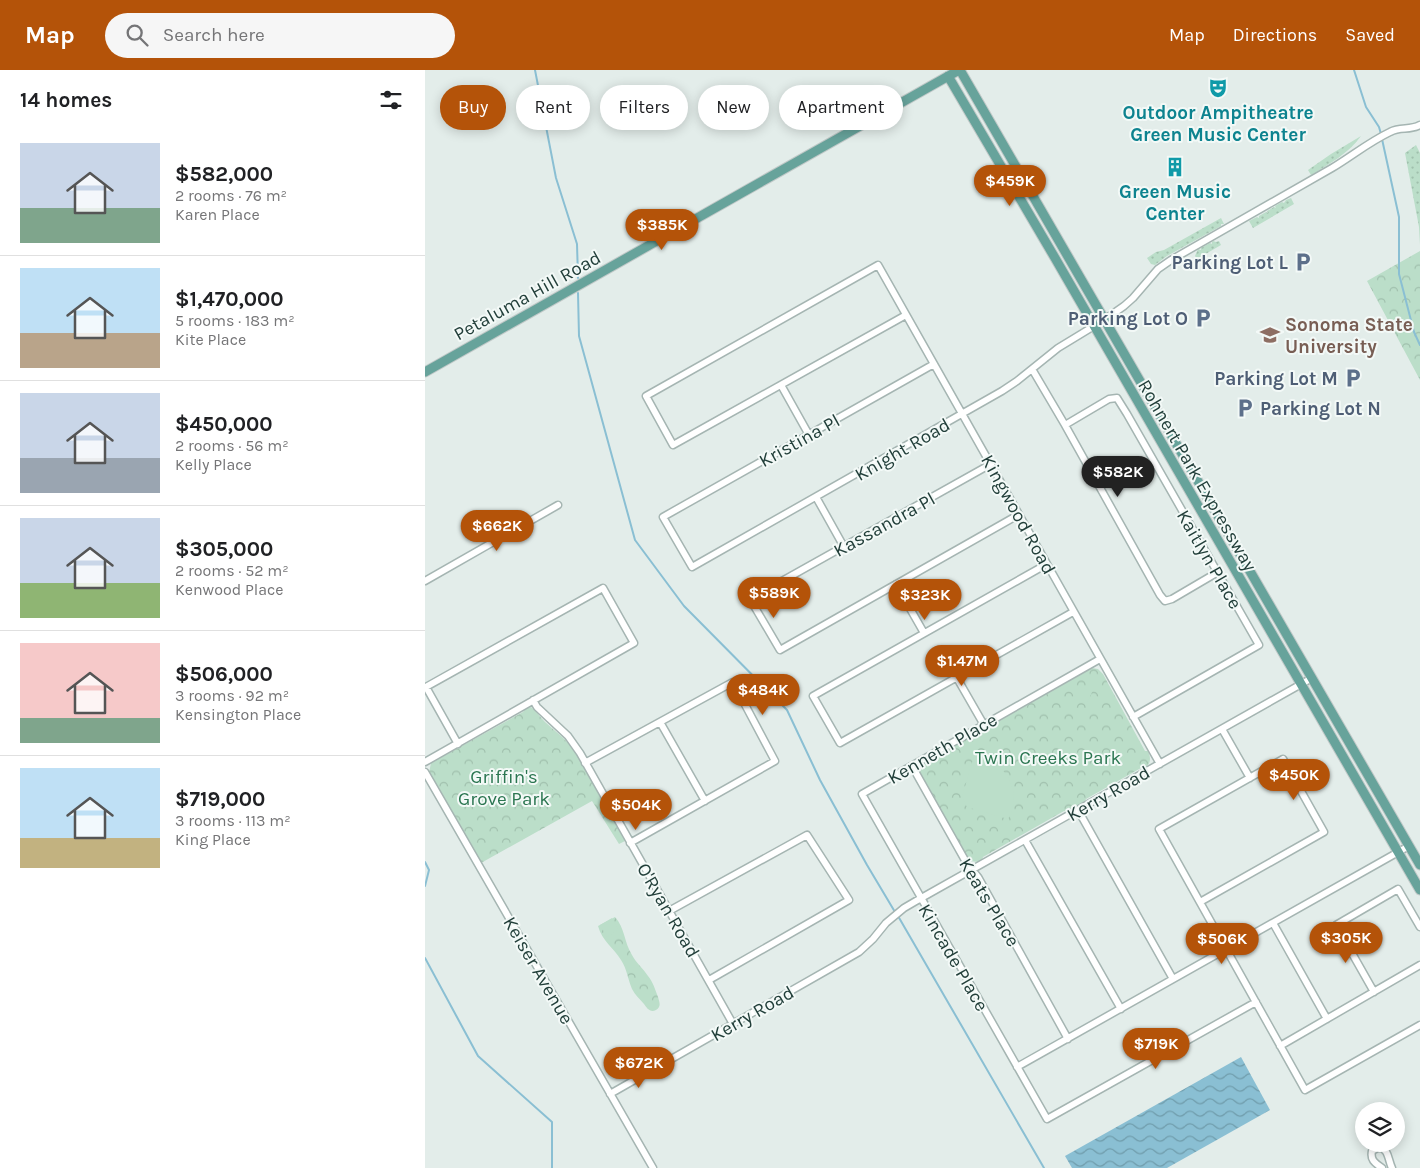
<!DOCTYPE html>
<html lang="en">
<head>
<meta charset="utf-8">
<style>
  body { margin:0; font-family:Karla,sans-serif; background:#f6f6f6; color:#202124; height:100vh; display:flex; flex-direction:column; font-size:19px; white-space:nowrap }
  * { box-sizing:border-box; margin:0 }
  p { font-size:16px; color:#757577 }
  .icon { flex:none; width:28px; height:28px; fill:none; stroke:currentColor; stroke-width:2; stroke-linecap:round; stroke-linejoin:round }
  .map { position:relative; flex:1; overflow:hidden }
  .side { display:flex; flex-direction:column; background:#fff; width:425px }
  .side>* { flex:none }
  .banner { position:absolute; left:15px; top:15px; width:475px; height:45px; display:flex; gap:10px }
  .controls { position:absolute; left:930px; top:1032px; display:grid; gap:10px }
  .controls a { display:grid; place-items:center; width:50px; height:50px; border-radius:50%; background:#fff; box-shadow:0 2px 12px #0003; font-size:25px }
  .price { position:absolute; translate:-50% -42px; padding:0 11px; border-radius:18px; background:#b45309; color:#fff; font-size:16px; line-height:32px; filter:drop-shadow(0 1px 2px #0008) }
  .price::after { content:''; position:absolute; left:50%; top:30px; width:15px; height:11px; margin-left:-8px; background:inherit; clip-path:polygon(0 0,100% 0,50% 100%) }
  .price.active { background:#222; color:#fff }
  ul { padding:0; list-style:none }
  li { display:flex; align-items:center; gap:15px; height:125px; padding:0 20px }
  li+li { border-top:1px solid #e0e0e0 }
  li span { display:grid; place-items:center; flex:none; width:140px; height:100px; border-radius:0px; color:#555 }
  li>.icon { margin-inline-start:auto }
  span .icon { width:60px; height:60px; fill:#fffc; stroke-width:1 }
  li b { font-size:21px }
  h2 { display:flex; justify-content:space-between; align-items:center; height:60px; padding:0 20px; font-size:21px }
  .tag { padding:0 18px; border-radius:22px; background:#fff; box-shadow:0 2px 12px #0003; font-size:18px; line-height:45px }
  .tag.active { background:#b45309; color:#fff }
  header { display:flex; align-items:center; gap:30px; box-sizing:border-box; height:70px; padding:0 25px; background:#b45309; color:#fff }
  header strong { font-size:24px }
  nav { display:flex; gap:28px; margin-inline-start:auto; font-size:18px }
  .search { width:350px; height:45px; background:#f6f6f6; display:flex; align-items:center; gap:12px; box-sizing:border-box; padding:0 18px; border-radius:28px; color:#757577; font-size:19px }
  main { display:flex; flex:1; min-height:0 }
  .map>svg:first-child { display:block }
  .grass { fill:url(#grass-dots) }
  .park { fill:url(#park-crowns) }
  .pitch { fill:#bbdec9 }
  .water { fill:url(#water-waves) }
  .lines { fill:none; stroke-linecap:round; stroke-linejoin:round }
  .stream { stroke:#8abfd3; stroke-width:2 }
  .minor-casing { stroke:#a5b5b2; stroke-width:9 }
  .major-casing { stroke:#c1c9c8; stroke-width:11 }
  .minor { stroke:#fff; stroke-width:6 }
  .major { stroke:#67a39b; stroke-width:9 }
  .labels { text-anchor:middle; stroke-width:4; stroke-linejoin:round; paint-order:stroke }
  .culture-label { font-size:19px; font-weight:bold; fill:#0d838f; stroke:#f3f9f7 }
  .service-label { font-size:19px; font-weight:bold; fill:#4e5e75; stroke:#f3f9f7; text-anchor:end }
  .street-label { font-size:19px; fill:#223f3a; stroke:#f3f9f7 }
  .education-label { font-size:19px; font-weight:bold; fill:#785e54; stroke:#f3f9f7; text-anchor:start }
  .park-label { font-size:19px; fill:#2b7651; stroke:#f3f9f7 }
</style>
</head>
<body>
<header>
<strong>Map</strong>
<div class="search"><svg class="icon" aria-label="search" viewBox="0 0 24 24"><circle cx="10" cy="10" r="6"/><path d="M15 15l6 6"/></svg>Search here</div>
<nav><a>Map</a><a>Directions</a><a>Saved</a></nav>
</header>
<main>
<section class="side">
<h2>14 homes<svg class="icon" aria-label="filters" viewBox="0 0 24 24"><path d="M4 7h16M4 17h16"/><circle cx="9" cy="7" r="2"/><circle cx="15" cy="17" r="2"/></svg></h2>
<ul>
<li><span style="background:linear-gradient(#c9d6e8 65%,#7fa58c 0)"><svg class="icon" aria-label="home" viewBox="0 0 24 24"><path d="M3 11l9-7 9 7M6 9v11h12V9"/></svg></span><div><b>$582,000</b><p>2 rooms · 76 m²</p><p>Karen Place</p></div></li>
<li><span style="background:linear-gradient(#bfe0f5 65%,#b9a48a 0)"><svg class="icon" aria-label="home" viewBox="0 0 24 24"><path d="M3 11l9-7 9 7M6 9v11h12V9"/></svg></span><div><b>$1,470,000</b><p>5 rooms · 183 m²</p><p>Kite Place</p></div></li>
<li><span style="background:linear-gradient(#c9d6e8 65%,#9aa5b1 0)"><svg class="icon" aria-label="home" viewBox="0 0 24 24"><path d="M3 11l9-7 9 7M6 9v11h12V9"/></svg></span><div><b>$450,000</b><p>2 rooms · 56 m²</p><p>Kelly Place</p></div></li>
<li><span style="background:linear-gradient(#c9d6e8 65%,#8fb573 0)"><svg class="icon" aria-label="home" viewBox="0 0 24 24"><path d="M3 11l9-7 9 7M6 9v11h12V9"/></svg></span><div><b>$305,000</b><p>2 rooms · 52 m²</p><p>Kenwood Place</p></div></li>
<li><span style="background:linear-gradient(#f6c9c9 75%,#7fa58c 0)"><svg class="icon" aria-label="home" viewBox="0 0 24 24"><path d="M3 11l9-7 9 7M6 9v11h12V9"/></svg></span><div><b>$506,000</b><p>3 rooms · 92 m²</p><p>Kensington Place</p></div></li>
<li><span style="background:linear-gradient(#bfe0f5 70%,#c2b280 0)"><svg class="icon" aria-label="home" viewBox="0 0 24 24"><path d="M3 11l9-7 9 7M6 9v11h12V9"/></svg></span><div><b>$719,000</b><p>3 rooms · 113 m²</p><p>King Place</p></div></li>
</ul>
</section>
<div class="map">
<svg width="995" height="1098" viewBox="0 0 995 1098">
  <defs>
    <pattern id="grass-dots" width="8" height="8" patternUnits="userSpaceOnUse" patternTransform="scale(1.25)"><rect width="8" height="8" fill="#bbdec9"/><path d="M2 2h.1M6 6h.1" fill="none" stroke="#a0c0ad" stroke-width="1.8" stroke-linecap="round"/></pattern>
    <pattern id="park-crowns" width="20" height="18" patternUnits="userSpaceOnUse" patternTransform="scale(1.25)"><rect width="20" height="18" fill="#bbdec9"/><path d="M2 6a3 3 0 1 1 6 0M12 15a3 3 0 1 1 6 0" fill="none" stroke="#a0c0ad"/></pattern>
    <pattern id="water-waves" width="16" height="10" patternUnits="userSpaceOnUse" patternTransform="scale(1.25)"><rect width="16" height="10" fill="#8abfd3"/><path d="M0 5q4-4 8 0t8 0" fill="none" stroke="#709dac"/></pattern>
  </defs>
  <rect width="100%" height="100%" fill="#e3edea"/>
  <path class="grass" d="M936,66C923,84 904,94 886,105L883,100L906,84Z
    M991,75L995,83V175L994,157L980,83Z
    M866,128L869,134L828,158L824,151L832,147L834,148V146L841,142L843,143L842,141L849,137L851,138L850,136L857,132L859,133L861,130Z
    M796,148L799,154H796V156L742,186L730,195L726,194L722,188L731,182L739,180Z
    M788,171L791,172L794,171L796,175L772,189L770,186L773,179L776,180V178L785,173L787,174V172Z"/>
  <path class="park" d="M995,181V310L942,211Z
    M667,598L673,599L678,604L720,681H723C727,689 725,698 716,698L661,729L660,731L642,742L639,741L558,787L557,790L553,792L545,791L541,787V784L495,703V697L498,694Z
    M106,637C112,642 115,647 120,652C130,661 141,669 149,680L200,771L194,774L167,731L56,793L4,703L6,693L98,642L100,639Z
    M190,847C200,858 199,872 207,885C211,893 218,898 223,906C228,912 230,919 233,927C234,931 237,937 231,940C225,943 222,938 219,934C215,929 210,925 207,919C203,910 202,899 196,890C189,878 177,871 173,856Z"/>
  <path class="pitch" d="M654,616L667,622L662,634L649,629Z
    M686,678L700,680L698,694L685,692Z
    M549,686C555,688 562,688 567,692C588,703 595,730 583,749L542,737L537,727Z
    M187,848L193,860L182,867L175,855Z"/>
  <path class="water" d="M816,987L845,1040L742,1098H647L640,1086Z"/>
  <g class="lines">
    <path class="stream" d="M110,0L131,108L152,174L153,208
      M929,0L941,37L954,57L956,64
      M957,69L974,147V204L989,262L995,275
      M153,223L154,266L210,470L259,536L362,640L395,710L442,795L470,842
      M0,792L4,800L0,816
      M473,846L619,1098
      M0,888L53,986L127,1052V1098"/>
    <defs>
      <path id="minor" d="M481,245L248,375L221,326L453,195L735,694
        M509,294L238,447L267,497L577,321L592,311L633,278L679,250L699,236L708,228L733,199L746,190L907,98C927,86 944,72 965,62C976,56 984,61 995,55
        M607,299L640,355L735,525L740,531L747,529L793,502
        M356,315L384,365
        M640,355L684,329L692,328L702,344L834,575L708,647
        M566,394L325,529L355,580L593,445
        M391,427L419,477
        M622,494L388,626L415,673L648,542
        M0,511L133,435
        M471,514L499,563
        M675,589L437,724L622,1049L831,932
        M532,608L559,655
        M108,630L112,637L143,666L155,683L308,954
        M235,652L280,731
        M797,659L825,708
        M0,692L209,573L178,518L1,617L33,674
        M160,693L308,612L350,691L205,773
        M487,696L541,792L553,807L643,969
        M0,702L228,1098
        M653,740L748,909
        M600,770L696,939
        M775,832L899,762L858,689L734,759L880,1020L995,955
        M244,841L382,765L424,830L284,910
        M848,853L902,949
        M949,922L911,855L973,819L995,857
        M855,976L995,895
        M592,997L984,776
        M185,1024L434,882L448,869L461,853L479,838L491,831L887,608
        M957,1098C950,1093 945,1090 947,1081L954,1077C964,1079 963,1090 967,1098"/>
      <path id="major" d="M535,0L995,795
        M523,6L630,188L995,820
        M0,302L534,0"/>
    </defs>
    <use href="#minor" class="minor-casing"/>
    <use href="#major" class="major-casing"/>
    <use href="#minor" class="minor"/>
    <use href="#major" class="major"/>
  </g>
  <defs>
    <symbol id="theatre-bare" viewBox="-9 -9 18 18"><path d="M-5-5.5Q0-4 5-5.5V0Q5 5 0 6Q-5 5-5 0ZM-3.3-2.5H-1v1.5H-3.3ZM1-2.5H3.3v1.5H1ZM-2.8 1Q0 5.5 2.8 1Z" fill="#0f9aa8" stroke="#f3f9f7" stroke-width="2.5" paint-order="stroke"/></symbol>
    <symbol id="building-bare" viewBox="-9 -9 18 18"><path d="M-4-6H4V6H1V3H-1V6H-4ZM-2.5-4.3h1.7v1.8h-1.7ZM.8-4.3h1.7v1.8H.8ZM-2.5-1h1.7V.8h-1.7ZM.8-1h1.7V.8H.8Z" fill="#0f9aa8" stroke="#f3f9f7" stroke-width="2.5" paint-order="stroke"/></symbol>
    <symbol id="parking-bare" viewBox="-9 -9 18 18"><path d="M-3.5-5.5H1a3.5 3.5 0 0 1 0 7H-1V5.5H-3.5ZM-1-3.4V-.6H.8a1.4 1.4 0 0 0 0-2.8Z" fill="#5c6f8a" stroke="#f3f9f7" stroke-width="2.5" paint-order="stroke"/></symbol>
    <symbol id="university-bare" viewBox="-9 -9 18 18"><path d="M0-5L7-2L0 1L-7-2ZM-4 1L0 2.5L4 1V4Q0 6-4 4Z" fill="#8d6e63" stroke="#f3f9f7" stroke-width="2.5" paint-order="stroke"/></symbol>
  </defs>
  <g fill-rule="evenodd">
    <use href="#theatre-bare" x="779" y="4" width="28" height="28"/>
    <use href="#building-bare" x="736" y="83" width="28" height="28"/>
    <use href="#parking-bare" x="864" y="178" width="28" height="28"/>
    <use href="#parking-bare" x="764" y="234" width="28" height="28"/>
    <use href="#university-bare" x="831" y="251" width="28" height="28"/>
    <use href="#parking-bare" x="914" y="294" width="28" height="28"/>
    <use href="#parking-bare" x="806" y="324" width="28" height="28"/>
  </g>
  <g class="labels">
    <g class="culture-label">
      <text x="793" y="49">Outdoor Ampitheatre<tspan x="793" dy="22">Green Music Center</tspan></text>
      <text x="750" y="128">Green Music<tspan x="750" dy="22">Center</tspan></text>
    </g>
    <g class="service-label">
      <text x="863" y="199">Parking Lot L</text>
      <text x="763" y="255">Parking Lot O</text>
      <text x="913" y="315">Parking Lot M</text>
      <text x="835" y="345" text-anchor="start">Parking Lot N</text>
    </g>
    <g class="street-label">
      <text transform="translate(102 225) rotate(-29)" y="7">Petaluma Hill Road</text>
      <text transform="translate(374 370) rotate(-29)" y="7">Kristina Pl</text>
      <text transform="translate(477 379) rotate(-30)" y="7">Knight Road</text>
      <text transform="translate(773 405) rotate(60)" y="7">Rohnert Park Expressway</text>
      <text transform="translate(594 444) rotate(61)" y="7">Kingwood Road</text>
      <text transform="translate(459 454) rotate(-29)" y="7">Kassandra Pl</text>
      <text transform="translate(785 489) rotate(60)" y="7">Kaitlyn Place</text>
      <text transform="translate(517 678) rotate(-30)" y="7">Kenneth Place</text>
      <text transform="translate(683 723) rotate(-30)" y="7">Kerry Road</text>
      <text transform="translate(565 832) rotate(59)" y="7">Keats Place</text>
      <text transform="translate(244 840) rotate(60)" y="7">O'Ryan Road</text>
      <text transform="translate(529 887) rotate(60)" y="7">Kincade Place</text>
      <text transform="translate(114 900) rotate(60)" y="7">Keiser Avenue</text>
      <text transform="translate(327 943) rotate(-30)" y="7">Kerry Road</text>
    </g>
    <g class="education-label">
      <text x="860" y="261">Sonoma State<tspan x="860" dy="22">University</tspan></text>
    </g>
    <g class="park-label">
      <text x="623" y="694">Twin Creeks Park</text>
      <text x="79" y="713">Griffin's<tspan x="79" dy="22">Grove Park</tspan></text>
    </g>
  </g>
</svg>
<div class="controls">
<a><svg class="icon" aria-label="layers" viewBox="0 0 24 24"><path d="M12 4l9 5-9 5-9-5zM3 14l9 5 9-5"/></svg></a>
</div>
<b class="price" style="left:585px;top:137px">$459K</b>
<b class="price" style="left:237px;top:181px">$385K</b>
<b class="price active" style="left:693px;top:428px">$582K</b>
<b class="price" style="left:72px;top:482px">$662K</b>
<b class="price" style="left:349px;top:549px">$589K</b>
<b class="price" style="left:500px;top:551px">$323K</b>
<b class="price" style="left:537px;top:617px">$1.47M</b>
<b class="price" style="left:338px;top:646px">$484K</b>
<b class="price" style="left:869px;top:731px">$450K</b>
<b class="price" style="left:211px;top:761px">$504K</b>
<b class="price" style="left:921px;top:894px">$305K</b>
<b class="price" style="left:797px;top:895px">$506K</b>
<b class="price" style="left:731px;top:1000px">$719K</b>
<b class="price" style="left:214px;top:1019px">$672K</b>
<div class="banner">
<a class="tag active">Buy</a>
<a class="tag">Rent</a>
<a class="tag">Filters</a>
<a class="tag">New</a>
<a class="tag">Apartment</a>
</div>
</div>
</main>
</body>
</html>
